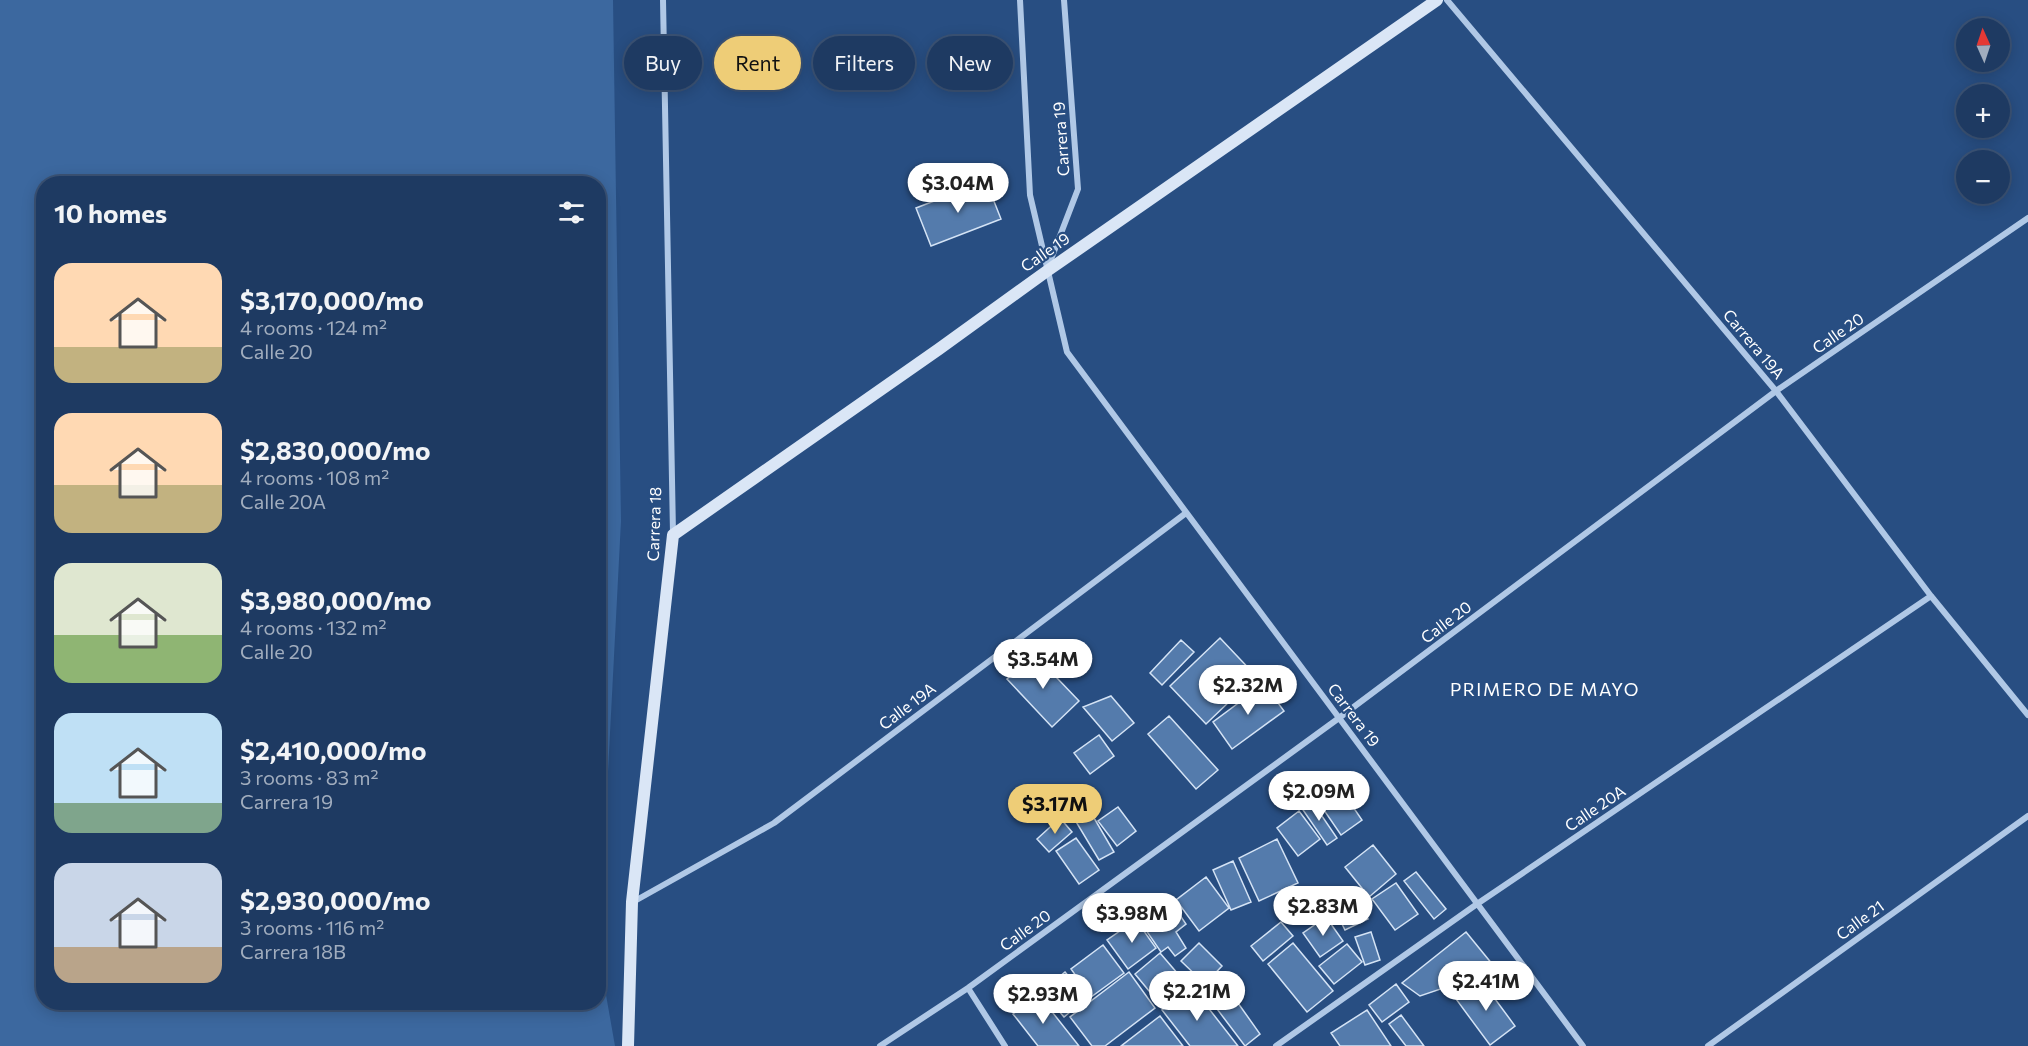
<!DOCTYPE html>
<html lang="en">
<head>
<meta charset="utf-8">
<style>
  body { margin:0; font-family:Commissioner,sans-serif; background:#2b456b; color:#f1f3f6; height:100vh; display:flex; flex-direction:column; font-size:22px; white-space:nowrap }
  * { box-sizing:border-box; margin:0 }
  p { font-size:20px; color:#a1adbe }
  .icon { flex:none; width:33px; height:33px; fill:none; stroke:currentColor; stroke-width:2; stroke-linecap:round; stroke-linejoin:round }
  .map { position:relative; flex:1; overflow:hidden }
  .side { position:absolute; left:36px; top:176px; width:570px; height:834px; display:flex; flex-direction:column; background:#1e3a62; border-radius:24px; box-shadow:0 3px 15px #0003,0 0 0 2px #3c5477 }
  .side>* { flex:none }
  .top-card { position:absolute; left:624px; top:36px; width:570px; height:54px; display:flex; gap:12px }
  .needle { width:39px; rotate:357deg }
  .fabs { position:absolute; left:1956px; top:18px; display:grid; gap:12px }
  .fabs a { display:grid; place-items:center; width:54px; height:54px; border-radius:50%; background:#1e3a62; box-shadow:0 3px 15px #0003,0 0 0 2px #3c5477; font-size:30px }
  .price { position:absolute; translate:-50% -51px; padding:0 14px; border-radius:21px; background:#fff; color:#222; font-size:20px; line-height:39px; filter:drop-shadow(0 2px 3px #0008) }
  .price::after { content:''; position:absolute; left:50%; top:36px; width:18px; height:14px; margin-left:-9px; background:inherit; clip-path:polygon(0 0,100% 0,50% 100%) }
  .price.selected { background:#eecd77; color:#111 }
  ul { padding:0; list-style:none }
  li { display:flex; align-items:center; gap:18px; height:150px; padding:0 18px }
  li span { display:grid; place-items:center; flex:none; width:168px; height:120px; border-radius:18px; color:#555 }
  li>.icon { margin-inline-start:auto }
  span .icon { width:72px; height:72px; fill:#fffc; stroke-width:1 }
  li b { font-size:26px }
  h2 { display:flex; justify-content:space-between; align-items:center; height:72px; padding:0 18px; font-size:26px }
  .tag { padding:0 21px; border-radius:27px; background:#1e3a62; box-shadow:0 3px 15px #0003,0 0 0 2px #3c5477; font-size:21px; line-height:54px }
  .tag.selected { background:#eecd77; color:#111 }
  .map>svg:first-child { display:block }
  .green { fill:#3c689f }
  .building { fill:#547bac; stroke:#d4e3f5; stroke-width:1.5 }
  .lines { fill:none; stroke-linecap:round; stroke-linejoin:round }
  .street { stroke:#b0c8e6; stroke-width:6 }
  .secondary { stroke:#dae6f6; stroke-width:12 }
  .labels { text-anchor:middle; stroke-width:4.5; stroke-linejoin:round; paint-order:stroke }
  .street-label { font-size:16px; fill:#fff; stroke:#284e82 }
  .neighbourhood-label { font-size:18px; letter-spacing:1.5px; fill:#fff; stroke:#284e82 }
</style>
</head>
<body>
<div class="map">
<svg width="2028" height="1046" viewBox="0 0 2028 1046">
  <rect width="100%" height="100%" fill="#284e82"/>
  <path class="green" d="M0,0H613L621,521L599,946L598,183H44V1002H598L599,955L615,1046H0Z"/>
  <path class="building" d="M986,181L1001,219L931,246L916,208Z
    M1220,638L1256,676L1206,724L1170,686Z
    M1181,640L1194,652L1162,685L1150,673Z
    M1034,654L1079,701L1052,727L1007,679Z
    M1264,684L1284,711L1232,749L1213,722Z
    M1111,696L1134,723L1112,741L1083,707Z
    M1169,716L1218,770L1196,789L1148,734Z
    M1099,735L1114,756L1090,774L1074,753Z
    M1336,782L1362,820L1341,835L1315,797Z
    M1311,800L1337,838L1327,845L1301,807Z
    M1087,806L1114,852L1099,860L1072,815Z
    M1118,807L1136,831L1117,846L1098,821Z
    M1299,811L1320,839L1298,856L1277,828Z
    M1060,818L1072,832L1049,852L1037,839Z
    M1076,838L1099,870L1079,884L1056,851Z
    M1277,839L1298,883L1259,901L1239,858Z
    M1373,845L1396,874L1369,897L1345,867Z
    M1233,861L1251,902L1231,910L1213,870Z
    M1416,872L1446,909L1434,919L1404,881Z
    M1206,877L1229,908L1199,931L1176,900Z
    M1396,883L1418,914L1395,930L1372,899Z
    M1356,893L1368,919L1345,930L1332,904Z
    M1171,902L1186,924L1176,932L1186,948L1175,956L1168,947L1161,952L1141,923Z
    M1326,917L1343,941L1320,957L1303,933Z
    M1136,920L1156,948L1128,969L1107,940Z
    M1281,922L1293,936L1263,961L1251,946Z
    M1371,932L1380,960L1365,965L1355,937Z
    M1466,932L1497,970L1420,996L1402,983Z
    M1199,943L1222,966L1205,984L1181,961Z
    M1293,943L1333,991L1307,1012L1268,964Z
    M1347,944L1362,962L1334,984L1319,966Z
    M1103,945L1124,973L1091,997L1071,969Z
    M1160,953L1184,981L1159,1003L1135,974Z
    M1065,972L1087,998L1064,1017L1042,991Z
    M1129,972L1155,1008L1105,1046H1092L1070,1017Z
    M1481,980L1515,1026L1490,1045L1456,999Z
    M1396,984L1409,1002L1382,1022L1369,1005Z
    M1192,987L1238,1046H1190L1162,1010Z
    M1228,989L1260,1034L1245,1046L1211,1001Z
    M1038,994L1079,1046H1038L1013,1014Z
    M1367,1010L1391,1046H1340L1331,1033Z
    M1401,1015L1424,1046H1406L1389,1024Z
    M1160,1016L1183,1046H1121Z"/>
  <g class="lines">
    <path class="street" d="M663,0L673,533
      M1020,0L1030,195L1067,352L1583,1046
      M1447,0L1776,391L1931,596L2028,715
      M1048,267L1078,189L1064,0
      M633,902L774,823L1186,513
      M968,988L1005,1046
      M880,1046L968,988L1339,718L1776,391L2028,218
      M1276,1046L1477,904L1931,596
      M1708,1046L2028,816"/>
    <path class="secondary" d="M628,1046L632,902L673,535L939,349L1047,271L1437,0"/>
  </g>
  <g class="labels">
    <g class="street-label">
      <text transform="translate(1061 139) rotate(-94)" y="6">Carrera 19</text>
      <text transform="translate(1045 252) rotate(-35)" y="6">Calle 19</text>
      <text transform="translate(1838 333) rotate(-35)" y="6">Calle 20</text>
      <text transform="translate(1754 344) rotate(50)" y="6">Carrera 19A</text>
      <text transform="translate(654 524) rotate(-88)" y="6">Carrera 18</text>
      <text transform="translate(1446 622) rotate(-37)" y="6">Calle 20</text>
      <text transform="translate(907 706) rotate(-37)" y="6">Calle 19A</text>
      <text transform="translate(1354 715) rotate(53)" y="6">Carrera 19</text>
      <text transform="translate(1595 808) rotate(-34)" y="6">Calle 20A</text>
      <text transform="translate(1860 920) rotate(-36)" y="6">Calle 21</text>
      <text transform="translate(1025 930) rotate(-36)" y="6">Calle 20</text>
    </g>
    <g class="neighbourhood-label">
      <text x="1545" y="696">PRIMERO DE MAYO</text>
    </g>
  </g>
</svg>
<div class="fabs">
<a><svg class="needle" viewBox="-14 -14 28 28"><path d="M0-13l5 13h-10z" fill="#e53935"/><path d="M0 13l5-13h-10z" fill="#a1adbe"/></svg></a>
<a>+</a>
<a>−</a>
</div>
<b class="price" style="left:958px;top:214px">$3.04M</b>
<b class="price" style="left:1043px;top:690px">$3.54M</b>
<b class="price" style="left:1248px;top:716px">$2.32M</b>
<b class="price" style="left:1319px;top:822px">$2.09M</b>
<b class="price selected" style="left:1055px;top:835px">$3.17M</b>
<b class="price" style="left:1323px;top:937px">$2.83M</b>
<b class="price" style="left:1132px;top:944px">$3.98M</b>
<b class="price" style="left:1486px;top:1012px">$2.41M</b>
<b class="price" style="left:1197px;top:1022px">$2.21M</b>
<b class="price" style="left:1043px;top:1025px">$2.93M</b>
<div class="top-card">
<a class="tag">Buy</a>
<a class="tag selected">Rent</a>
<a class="tag">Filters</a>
<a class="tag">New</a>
</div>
<section class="side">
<h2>10 homes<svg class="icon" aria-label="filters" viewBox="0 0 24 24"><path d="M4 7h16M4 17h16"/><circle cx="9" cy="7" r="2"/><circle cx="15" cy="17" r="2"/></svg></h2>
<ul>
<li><span style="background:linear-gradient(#ffd9b3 70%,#c2b280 0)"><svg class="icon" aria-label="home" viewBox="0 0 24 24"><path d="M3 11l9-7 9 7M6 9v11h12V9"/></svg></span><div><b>$3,170,000/mo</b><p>4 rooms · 124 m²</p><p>Calle 20</p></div></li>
<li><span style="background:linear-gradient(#ffd9b3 60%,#c2b280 0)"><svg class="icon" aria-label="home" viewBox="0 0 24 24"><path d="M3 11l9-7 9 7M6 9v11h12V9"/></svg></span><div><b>$2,830,000/mo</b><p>4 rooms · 108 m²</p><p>Calle 20A</p></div></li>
<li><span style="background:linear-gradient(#dfe7d0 60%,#8fb573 0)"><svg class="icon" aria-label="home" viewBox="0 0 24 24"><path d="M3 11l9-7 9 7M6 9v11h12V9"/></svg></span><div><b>$3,980,000/mo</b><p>4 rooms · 132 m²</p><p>Calle 20</p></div></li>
<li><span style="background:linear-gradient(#bfe0f5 75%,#7fa58c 0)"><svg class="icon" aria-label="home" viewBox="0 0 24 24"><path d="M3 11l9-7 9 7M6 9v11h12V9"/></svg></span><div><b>$2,410,000/mo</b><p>3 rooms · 83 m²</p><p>Carrera 19</p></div></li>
<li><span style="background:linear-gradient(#c9d6e8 70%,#b9a48a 0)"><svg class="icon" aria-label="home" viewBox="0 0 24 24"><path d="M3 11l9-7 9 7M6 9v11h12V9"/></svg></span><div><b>$2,930,000/mo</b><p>3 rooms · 116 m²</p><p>Carrera 18B</p></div></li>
</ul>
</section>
</div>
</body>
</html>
